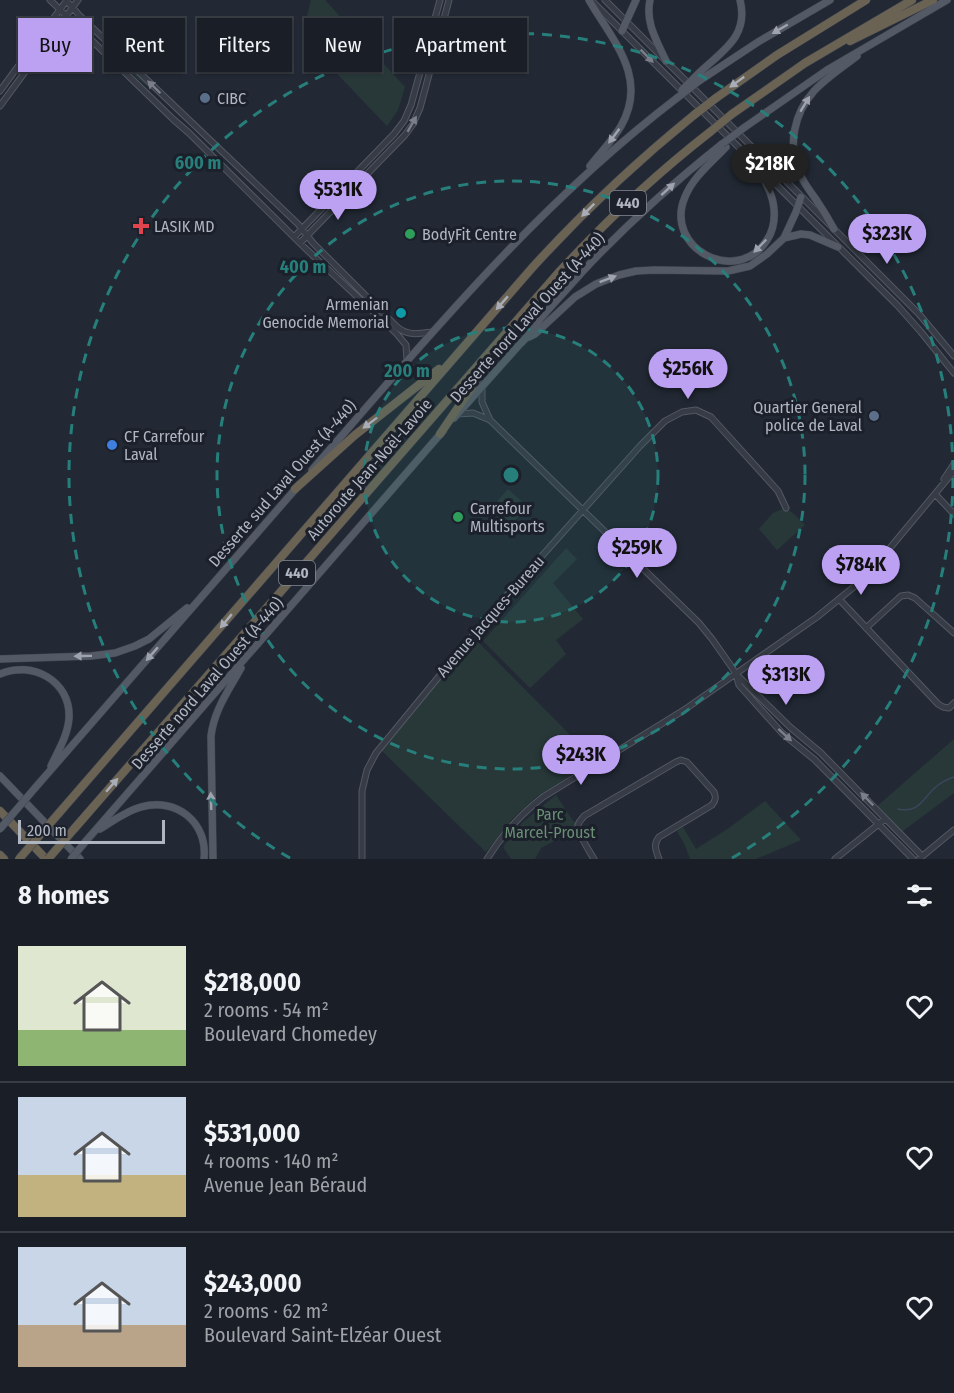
<!DOCTYPE html>
<html lang="en">
<head>
<meta charset="utf-8">
<style>
  body { margin:0; font-family:"Fira Sans Condensed",sans-serif; background:#272c33; color:#f1f3f6; height:100vh; display:flex; flex-direction:column; font-size:22px; white-space:nowrap }
  * { box-sizing:border-box; margin:0 }
  p { font-size:20px; color:#9fa2a7 }
  .icon { flex:none; width:33px; height:33px; fill:none; stroke:currentColor; stroke-width:2; stroke-linecap:round; stroke-linejoin:round }
  .map { position:relative; height:859px; overflow:hidden }
  .drawer { display:flex; flex-direction:column; background:#1a1f27; flex:1 }
  .drawer>* { flex:none }
  .hud { position:absolute; left:18px; top:18px; width:600px; height:54px; display:flex; gap:12px }
  .scale { position:absolute; left:18px; bottom:15px; width:147px; box-sizing:border-box; padding-left:6px; border:3px solid #b0b5c2; border-top:0; font-size:16px; line-height:21px; white-space:nowrap; color:#b0b5c2; -webkit-text-stroke:4px #1b202a; paint-order:stroke }
  .price { position:absolute; translate:-50% -51px; padding:0 14px; border-radius:21px; background:#bca0f2; color:#111; font-size:20px; line-height:39px; filter:drop-shadow(0 2px 3px #0008) }
  .price::after { content:''; position:absolute; left:50%; top:36px; width:18px; height:14px; margin-left:-9px; background:inherit; clip-path:polygon(0 0,100% 0,50% 100%) }
  .price.selected { background:#222; color:#fff }
  ul { padding:0; list-style:none }
  li { display:flex; align-items:center; gap:18px; height:150px; padding:0 18px }
  li+li { border-top:2px solid #383d44 }
  li span { display:grid; place-items:center; flex:none; width:168px; height:120px; border-radius:0px; color:#555 }
  li>.icon { margin-inline-start:auto }
  span .icon { width:72px; height:72px; fill:#fffc; stroke-width:1 }
  li b { font-size:26px }
  h2 { display:flex; justify-content:space-between; align-items:center; height:72px; padding:0 18px; font-size:26px }
  .tag { padding:0 21px; border-radius:0px; background:#1a1f27; box-shadow:0 2px 4px #0004,0 0 0 2px #383d44; font-size:21px; line-height:54px }
  .tag.selected { background:#bca0f2; color:#111 }
  .map>svg:first-child { display:block }
  .green { fill:#283839 }
  .lines { fill:none; stroke-linecap:round; stroke-linejoin:round }
  .stream { stroke:#3a465c; stroke-width:1.5 }
  .minor-casing { stroke:#535863; stroke-width:7 }
  .major-casing { stroke:#3f444f; stroke-width:8 }
  .highway-casing { stroke:#404550; stroke-width:9 }
  .minor { stroke:#363b45; stroke-width:5 }
  .major { stroke:#545a65; stroke-width:7 }
  .highway { stroke:#6a6354; stroke-width:8 }
  .major-bridge-casing { stroke:#3f444f; stroke-width:8; stroke-linecap:butt }
  .highway-bridge-casing { stroke:#404550; stroke-width:9; stroke-linecap:butt }
  .major-bridge { stroke:#545a65; stroke-width:7 }
  .highway-bridge { stroke:#6a6354; stroke-width:8 }
  .oneway { fill:#9ea3af }
  .oneway2 { fill:#797e8a }
  .oneway3 { fill:#a9adb7 }
  .ring { fill:none; stroke:#277f7b; stroke-width:3; stroke-dasharray:10 8 }
  .service-dot { fill:#5c6f8a; stroke:#1b202a; stroke-width:2 }
  .health-dot { fill:#e0444e; stroke:#1b202a; stroke-width:2 }
  .leisure-dot { fill:#2e9e5b; stroke:#1b202a; stroke-width:2 }
  .culture-dot { fill:#0f9aa8; stroke:#1b202a; stroke-width:2 }
  .shop-dot { fill:#3f7fe0; stroke:#1b202a; stroke-width:2 }
  .labels { text-anchor:middle; stroke-width:6; stroke-linejoin:round; paint-order:stroke }
  .shield { fill:#1b202a; stroke:#838894; stroke-width:1.5 }
  .shield-label { font-size:15px; font-weight:bold; fill:#b0b5c2 }
  .poi-label { font-size:16px; fill:#b0b5c2; stroke:#1b202a; text-anchor:start }
  .street-label { font-size:16px; fill:#b0b5c2; stroke:#1b202a }
  .park-label { font-size:16px; fill:#6b8f76; stroke:#1b202a }
  .centre { fill:#277f7b; stroke:#1b202a; stroke-width:3 }
  .ring-label { font-size:18px; text-anchor:middle; font-weight:bold; fill:#277f7b; stroke:#1b202a; stroke-width:6; stroke-linejoin:round; paint-order:stroke }
</style>
</head>
<body>
<div class="map">
<svg width="954" height="859" viewBox="0 0 954 859">
  <rect width="100%" height="100%" fill="#222934"/>
  <path class="green" d="M311,0H325L405,87L398,110L387,126L302,37Z
    M105,46L120,58L157,94L138,79Z
    M508,489L528,507L512,524L492,507Z
    M786,508L795,515L805,525L777,550L759,529L773,513Z
    M566,548L577,559L553,583L583,619L556,640L566,654L530,688L483,641Z
    M474,638L595,760L536,797L513,818L486,852L381,750Z
    M954,739V793L900,833L875,808Z
    M556,795L573,821L576,822L575,830L541,848L535,859H511L503,847L523,822Z
    M765,801L801,840L756,859H690L684,843L677,831L683,827L696,849L729,828Z"/>
  <g class="lines">
    <path class="stream" d="M898,809C920,814 923,797 937,786C942,782 948,779 954,777"/>
    <defs>
      <path id="minor" d="M50,0L174,120L189,133L305,248L396,333L406,345L407,361
        M66,0L79,15L298,224L313,243L397,327C408,336 418,334 432,332
        M605,0L919,314L954,356
        M592,1L898,306L921,332L954,373
        M0,91L67,0
        M0,106L78,0
        M294,237L394,134L404,121L411,105L440,0
        M300,243L405,135L413,124L420,108L449,0
        M482,386V402L490,420
        M458,414L473,413L490,420L699,623L712,639L731,666L736,674L739,685L782,733L815,760L913,859
        M944,479L954,464
        M935,494L954,514
        M839,599L938,704L943,707L949,708L954,703
        M866,628L901,596L908,595L915,598L954,633
        M737,675L790,727L821,753L922,856
        M362,859V791L367,770L376,753L492,612L640,446L665,421L682,412L696,410L711,417L778,491L786,508
        M487,859C502,835 521,814 543,797L684,710L817,617L855,586L870,572L954,471
        M594,859C590,852 577,833 578,825C579,821 582,819 584,816L676,762L681,760L687,762L714,792C716,797 716,800 712,805L659,837C653,844 656,851 659,859
        M835,859L885,819
        M919,859L954,830"/>
      <path id="major" d="M589,0C612,40 649,77 621,126C613,140 600,153 590,166
        M650,0C645,23 657,41 666,61
        M622,31L636,0
        M695,77C718,53 750,39 740,0
        M699,81L758,42L830,0
        M745,127L827,70L947,0
        M726,147C711,163 693,177 685,197C663,248 737,287 767,240C773,231 775,220 774,209C773,194 764,180 757,166
        M834,229C829,220 823,210 817,201C811,192 804,184 800,174C787,146 794,113 814,91C826,78 843,67 857,56
        M784,238L801,234L810,235L838,247
        M529,337L535,334L575,297L596,284L619,275L636,271L654,270L728,271L750,266L767,254L784,238L796,212L801,197
        M454,418L520,344C528,337 533,328 540,319C554,303 569,287 583,271C626,225 673,183 722,144
        M312,470C426,339 538,204 677,98
        M0,659L91,656L115,653L135,646L149,639L187,608
        M0,674C32,660 71,681 69,718C68,735 58,751 51,766
        M0,776L80,859
        M35,788L299,485
        M100,829C113,821 126,811 141,807C176,797 208,822 204,859
        M86,841L443,431
        M213,859L211,736C214,710 229,690 241,668"/>
      <path id="highway" d="M850,41L933,0
        M716,98L777,55L866,0
        M732,114L805,63L912,0
        M440,434L502,343
        M295,489L355,435L439,369
        M0,811L46,859
        M59,813L532,268C582,213 636,162 694,115
        M74,829L560,271C606,221 656,174 710,132
        M0,855L4,859"/>
    </defs>
    <use href="#minor" class="minor-casing"/>
    <use href="#major" class="major-casing"/>
    <use href="#highway" class="highway-casing"/>
    <use href="#minor" class="minor"/>
    <use href="#major" class="major"/>
    <use href="#highway" class="highway"/>
    <defs>
      <path id="major-bridge" d="M682,90L695,77
        M677,98L699,81
        M722,144L745,127
        M0,829L35,788
        M71,859L86,841"/>
      <path id="highway-bridge" d="M694,115L716,98
        M710,132L732,114
        M19,859L59,813
        M48,859L74,829"/>
    </defs>
    <use href="#major-bridge" class="major-bridge-casing"/>
    <use href="#highway-bridge" class="highway-bridge-casing"/>
    <use href="#major-bridge" class="major-bridge"/>
    <use href="#highway-bridge" class="highway-bridge"/>
  </g>
  <defs><path id="oneway-solid" d="M-6-.8H1V-3.2L6.5 0L1 3.2V.8H-6Z" transform="scale(1.5)"/></defs>
  <g class="oneway">
    <use href="#oneway-solid" transform="translate(780 29) rotate(150)"/>
    <use href="#oneway-solid" transform="translate(805 104) rotate(-59)"/>
    <use href="#oneway-solid" transform="translate(614 136) rotate(127)"/>
    <use href="#oneway-solid" transform="translate(668 189) rotate(-42)"/>
    <use href="#oneway-solid" transform="translate(760 246) rotate(134)"/>
    <use href="#oneway-solid" transform="translate(608 279) rotate(-21)"/>
    <use href="#oneway-solid" transform="translate(152 654) rotate(131)"/>
    <use href="#oneway-solid" transform="translate(83 656) rotate(179)"/>
    <use href="#oneway-solid" transform="translate(211 801) rotate(-92)"/>
  </g>
  <g class="oneway2">
    <use href="#oneway-solid" transform="translate(647 56) rotate(45)"/>
    <use href="#oneway-solid" transform="translate(154 87) rotate(-136)"/>
    <use href="#oneway-solid" transform="translate(412 124) rotate(-60)"/>
    <use href="#oneway-solid" transform="translate(785 735) rotate(42)"/>
    <use href="#oneway-solid" transform="translate(867 799) rotate(-135)"/>
  </g>
  <g class="oneway3">
    <use href="#oneway-solid" transform="translate(737 82) rotate(144)"/>
    <use href="#oneway-solid" transform="translate(588 210) rotate(135)"/>
    <use href="#oneway-solid" transform="translate(502 303) rotate(131)"/>
    <use href="#oneway-solid" transform="translate(370 423) rotate(143)"/>
    <use href="#oneway-solid" transform="translate(226 621) rotate(130)"/>
    <use href="#oneway-solid" transform="translate(112 785) rotate(-49)"/>
  </g>
  <circle cx="511" cy="475" r="147" fill="#277f7b" fill-opacity=".12"/>
  <g class="ring">
    <circle cx="511" cy="475" r="147"/>
    <circle cx="511" cy="475" r="294"/>
    <path d="M290 858A442 442 0 1 1 732 858"/>
  </g>
  <g class="service-dot">
    <circle cx="205" cy="98" r="6"/>
    <circle cx="874" cy="416" r="6"/>
  </g>
  <path class="health-dot" d="M138 217h6v6h6v6h-6v6h-6v-6h-6v-6h6z"/>
  <g class="leisure-dot">
    <circle cx="410" cy="234" r="6"/>
    <circle cx="458" cy="517" r="6"/>
  </g>
  <circle class="culture-dot" cx="401" cy="313" r="6"/>
  <circle class="shop-dot" cx="112" cy="445" r="6"/>
  <g class="labels">
    <g class="shield">
      <rect x="610" y="191" width="36" height="24" rx="4.5"/>
      <rect x="279" y="561" width="36" height="24" rx="4.5"/>
    </g>
    <g class="shield-label">
      <text x="628" y="208">440</text>
      <text x="297" y="578">440</text>
    </g>
    <g class="poi-label">
      <text x="217" y="104">CIBC</text>
      <text x="154" y="232">LASIK MD</text>
      <text x="422" y="240">BodyFit Centre</text>
      <text x="389" y="310" text-anchor="end">Armenian<tspan x="389" dy="18">Genocide Memorial</tspan></text>
      <text x="862" y="413" text-anchor="end">Quartier General<tspan x="862" dy="18">police de Laval</tspan></text>
      <text x="124" y="442">CF Carrefour<tspan x="124" dy="18">Laval</tspan></text>
      <text x="470" y="514">Carrefour<tspan x="470" dy="18">Multisports</tspan></text>
    </g>
    <g class="street-label">
      <text transform="translate(527 317) rotate(-48)" y="6">Desserte nord Laval Ouest (A-440)</text>
      <text transform="translate(369 469) rotate(-49)" y="6">Autoroute Jean-Noël-Lavoie</text>
      <text transform="translate(282 483) rotate(-49)" y="6">Desserte sud Laval Ouest (A-440)</text>
      <text transform="translate(490 616) rotate(-49)" y="6">Avenue Jacques-Bureau</text>
      <text transform="translate(207 683) rotate(-49)" y="6">Desserte nord Laval Ouest (A-440)</text>
    </g>
    <g class="park-label">
      <text x="550" y="820">Parc<tspan x="550" dy="18">Marcel-Proust</tspan></text>
    </g>
  </g>
  <circle cx="511" cy="475" r="9" class="centre"/>
  <g class="ring-label">
    <text x="198" y="169">600 m</text>
    <text x="303" y="273">400 m</text>
    <text x="407" y="377">200 m</text>
  </g>
</svg>
<div class="scale">200 m</div>
<b class="price selected" style="left:770px;top:195px">$218K</b>
<b class="price" style="left:338px;top:221px">$531K</b>
<b class="price" style="left:887px;top:265px">$323K</b>
<b class="price" style="left:688px;top:400px">$256K</b>
<b class="price" style="left:637px;top:579px">$259K</b>
<b class="price" style="left:861px;top:596px">$784K</b>
<b class="price" style="left:786px;top:706px">$313K</b>
<b class="price" style="left:581px;top:786px">$243K</b>
<div class="hud">
<a class="tag selected">Buy</a>
<a class="tag">Rent</a>
<a class="tag">Filters</a>
<a class="tag">New</a>
<a class="tag">Apartment</a>
</div>
</div>
<section class="drawer">
<h2>8 homes<svg class="icon" aria-label="filters" viewBox="0 0 24 24"><path d="M4 7h16M4 17h16"/><circle cx="9" cy="7" r="2"/><circle cx="15" cy="17" r="2"/></svg></h2>
<ul>
<li><span style="background:linear-gradient(#dfe7d0 70%,#8fb573 0)"><svg class="icon" aria-label="home" viewBox="0 0 24 24"><path d="M3 11l9-7 9 7M6 9v11h12V9"/></svg></span><div><b>$218,000</b><p>2 rooms · 54 m²</p><p>Boulevard Chomedey</p></div><svg class="icon" aria-label="heart" viewBox="0 0 24 24"><path d="M12 20l-8-8c-3-5 5-10 8-4 3-6 11-1 8 4z"/></svg></li>
<li><span style="background:linear-gradient(#c9d6e8 65%,#c2b280 0)"><svg class="icon" aria-label="home" viewBox="0 0 24 24"><path d="M3 11l9-7 9 7M6 9v11h12V9"/></svg></span><div><b>$531,000</b><p>4 rooms · 140 m²</p><p>Avenue Jean Béraud</p></div><svg class="icon" aria-label="heart" viewBox="0 0 24 24"><path d="M12 20l-8-8c-3-5 5-10 8-4 3-6 11-1 8 4z"/></svg></li>
<li><span style="background:linear-gradient(#c9d6e8 65%,#b9a48a 0)"><svg class="icon" aria-label="home" viewBox="0 0 24 24"><path d="M3 11l9-7 9 7M6 9v11h12V9"/></svg></span><div><b>$243,000</b><p>2 rooms · 62 m²</p><p>Boulevard Saint-Elzéar Ouest</p></div><svg class="icon" aria-label="heart" viewBox="0 0 24 24"><path d="M12 20l-8-8c-3-5 5-10 8-4 3-6 11-1 8 4z"/></svg></li>
</ul>
</section>
</body>
</html>
